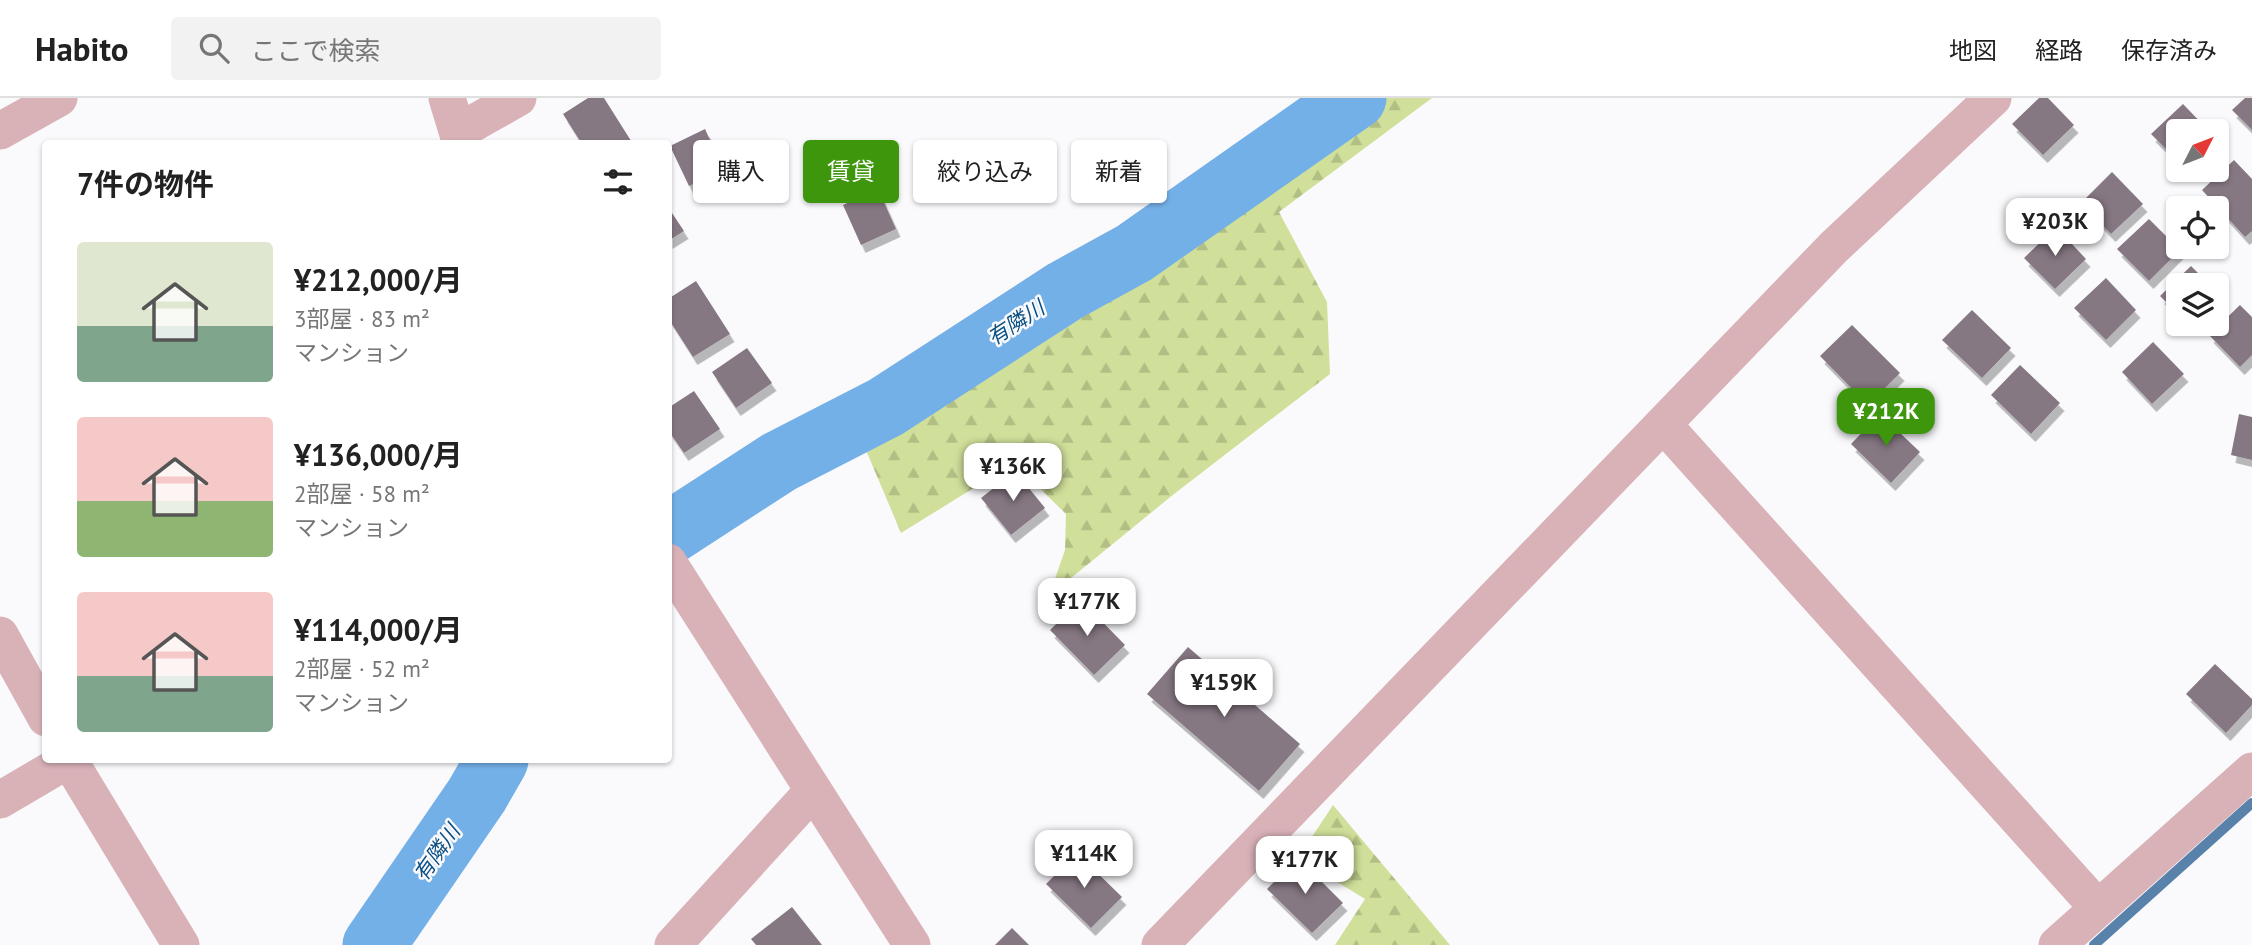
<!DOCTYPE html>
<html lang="ja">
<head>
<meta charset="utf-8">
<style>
  body { margin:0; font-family:"PT Sans","Noto Sans JP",sans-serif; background:#f2f2f2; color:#222; height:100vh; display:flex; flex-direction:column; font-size:26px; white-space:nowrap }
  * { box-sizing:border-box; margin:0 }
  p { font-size:23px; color:#767676 }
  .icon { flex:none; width:38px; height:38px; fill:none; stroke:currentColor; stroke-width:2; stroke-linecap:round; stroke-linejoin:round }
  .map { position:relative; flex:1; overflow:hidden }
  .drawer { position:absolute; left:42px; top:42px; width:630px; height:623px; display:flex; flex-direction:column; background:#fff; border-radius:7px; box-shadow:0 2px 5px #0004 }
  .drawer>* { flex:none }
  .banner { position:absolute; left:693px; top:42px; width:665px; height:63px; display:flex; gap:14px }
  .needle { width:46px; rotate:48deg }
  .controls { position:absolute; left:2166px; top:21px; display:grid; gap:14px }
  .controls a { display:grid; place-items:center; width:63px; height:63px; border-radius:7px; background:#fff; box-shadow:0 2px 5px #0004; font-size:35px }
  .price { position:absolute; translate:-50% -60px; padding:0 16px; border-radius:14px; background:#fff; color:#222; font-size:23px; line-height:46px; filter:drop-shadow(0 2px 4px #0008) }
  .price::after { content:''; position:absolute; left:50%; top:42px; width:21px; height:16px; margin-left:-10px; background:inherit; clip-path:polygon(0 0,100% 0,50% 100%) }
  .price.active { background:#3d960c; color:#fff }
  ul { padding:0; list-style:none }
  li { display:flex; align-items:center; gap:21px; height:175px; padding:0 35px }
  li span { display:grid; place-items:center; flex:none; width:196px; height:140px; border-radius:7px; color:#555 }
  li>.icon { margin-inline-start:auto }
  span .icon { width:84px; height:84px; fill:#fffc; stroke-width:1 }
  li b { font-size:30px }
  h2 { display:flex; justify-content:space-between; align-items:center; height:84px; padding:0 35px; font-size:30px }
  .chip { padding:0 24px; border-radius:7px; background:#fff; box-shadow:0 2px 5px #0004; font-size:24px; line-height:63px }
  .chip.active { background:#3d960c; color:#fff }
  header { display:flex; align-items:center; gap:42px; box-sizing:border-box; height:98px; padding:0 35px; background:#fff; border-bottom:2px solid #e0e0e0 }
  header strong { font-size:33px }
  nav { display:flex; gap:38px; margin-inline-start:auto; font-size:24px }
  .search { width:490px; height:63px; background:#f2f2f2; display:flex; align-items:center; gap:18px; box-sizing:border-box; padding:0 24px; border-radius:7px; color:#767676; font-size:26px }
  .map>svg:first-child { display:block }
  .forest { fill:url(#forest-firs) }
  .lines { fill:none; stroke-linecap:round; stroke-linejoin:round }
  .stream { stroke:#5982ab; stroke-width:10 }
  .river { stroke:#74b0e8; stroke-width:63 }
  .building { fill:#867883; filter:url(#shadow) }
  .minor { stroke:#d9b2b8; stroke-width:37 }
  .labels { text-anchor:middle; stroke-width:5; stroke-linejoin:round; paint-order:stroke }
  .water-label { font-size:21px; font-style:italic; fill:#0b5083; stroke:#fafafd }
</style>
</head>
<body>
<header>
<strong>Habito</strong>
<div class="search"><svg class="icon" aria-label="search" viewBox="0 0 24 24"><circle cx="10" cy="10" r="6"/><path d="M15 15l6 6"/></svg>ここで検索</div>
<nav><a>地図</a><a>経路</a><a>保存済み</a></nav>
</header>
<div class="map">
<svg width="2252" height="847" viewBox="0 0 2252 847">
  <defs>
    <pattern id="forest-firs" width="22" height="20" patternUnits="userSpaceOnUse" patternTransform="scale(1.75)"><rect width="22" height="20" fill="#d0df9a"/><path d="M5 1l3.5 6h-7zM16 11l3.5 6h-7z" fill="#b2bf84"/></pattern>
    <filter id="shadow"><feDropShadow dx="4.5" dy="8" stdDeviation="0" flood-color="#0004"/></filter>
  </defs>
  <rect width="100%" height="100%" fill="#fafafd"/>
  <path class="forest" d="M1385,0H1432L1279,114L1327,204L1330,276L1174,396L1049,498L1065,452L1066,416L1014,365L901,435L863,345Z
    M1333,707L1450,847H1335L1365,801L1298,760Z"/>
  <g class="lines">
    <path class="stream" d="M2094,847L2252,705"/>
    <path class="river" d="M668,436L779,364L886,309L1065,193L1134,155L1355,0
      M374,847L477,697L497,662"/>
  </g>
  <path class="building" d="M588,0H604L633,46H582L563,16Z
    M2039,0H2048L2074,27L2043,57L2012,26Z
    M2245,0H2252V32L2232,12Z
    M2183,6L2209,33H2179V64L2151,36Z
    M705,31L724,72L689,88L670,48Z
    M2234,62L2252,81V133L2245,139L2202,92Z
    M2112,74L2143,106L2111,136L2081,105Z
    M878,91L896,131L861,147L843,107Z
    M668,109L684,133L668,143Z
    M2149,121L2180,152L2149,183L2117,151Z
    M2056,129L2086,161L2055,191L2024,160Z
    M2191,168L2210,187H2179V217L2160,198Z
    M2106,180L2136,212L2106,242L2074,210Z
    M696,183L730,236L693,259L668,220V201Z
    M2240,207L2252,219V257L2240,269L2209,237Z
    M1972,212L2011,250L1982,280L1942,242Z
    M1852,227L1900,275L1868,307L1820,258Z
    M2153,244L2184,276L2152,306L2122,274Z
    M747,250L772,285L736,310L712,274Z
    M2020,267L2060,305L2031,336L1991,297Z
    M694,293L720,331L684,355L668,332V310Z
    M1880,316L1920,354L1891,385L1851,346Z
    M2239,316L2252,319V362L2231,357Z
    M1015,373L1045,410L1011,437L981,400Z
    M1081,502L1125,547L1094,577L1050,532Z
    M1188,549L1300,646L1259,693L1147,596Z
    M2215,566L2252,601V607L2226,635L2186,596Z
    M1077,755L1122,799L1091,830L1046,786Z
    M1298,760L1343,805L1312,835L1267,791Z
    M792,809L822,847H756L751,841Z
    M1012,830L1029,847H995Z"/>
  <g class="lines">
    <path class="minor" d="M447,0L461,46
      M0,33L59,0
      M458,34L518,0
      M1663,326L2098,810
      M668,464L912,847
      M0,537L46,620
      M69,662L181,847
      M0,702L68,662
      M673,847L813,693
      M1160,847L1834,149L1993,0
      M2057,847L2252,673"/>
  </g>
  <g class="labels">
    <g class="water-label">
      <text transform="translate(1016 225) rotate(-33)" y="7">有隣川</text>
      <text transform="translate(437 755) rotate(-55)" y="7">有隣川</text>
    </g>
  </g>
</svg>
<div class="controls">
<a><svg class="needle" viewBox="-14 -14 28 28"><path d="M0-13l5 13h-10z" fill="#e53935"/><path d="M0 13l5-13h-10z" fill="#767676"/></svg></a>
<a><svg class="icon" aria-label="locate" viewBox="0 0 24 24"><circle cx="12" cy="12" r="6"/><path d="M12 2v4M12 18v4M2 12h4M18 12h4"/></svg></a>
<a><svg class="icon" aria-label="layers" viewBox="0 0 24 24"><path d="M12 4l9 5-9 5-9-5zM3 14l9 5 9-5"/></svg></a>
</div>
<b class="price" style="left:2055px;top:160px">¥203K</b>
<b class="price active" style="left:1886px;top:350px">¥212K</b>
<b class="price" style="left:1013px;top:405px">¥136K</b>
<b class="price" style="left:1087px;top:540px">¥177K</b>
<b class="price" style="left:1224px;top:621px">¥159K</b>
<b class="price" style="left:1084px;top:792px">¥114K</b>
<b class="price" style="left:1305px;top:798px">¥177K</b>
<div class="banner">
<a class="chip">購入</a>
<a class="chip active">賃貸</a>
<a class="chip">絞り込み</a>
<a class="chip">新着</a>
</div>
<section class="drawer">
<h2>7件の物件<svg class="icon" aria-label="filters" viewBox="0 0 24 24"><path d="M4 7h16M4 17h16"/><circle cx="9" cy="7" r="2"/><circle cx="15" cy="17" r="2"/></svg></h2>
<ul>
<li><span style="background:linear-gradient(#dfe7d0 60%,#7fa58c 0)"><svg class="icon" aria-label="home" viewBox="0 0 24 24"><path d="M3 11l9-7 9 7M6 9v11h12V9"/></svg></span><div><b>¥212,000/月</b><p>3部屋 · 83 m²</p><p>マンション</p></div></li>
<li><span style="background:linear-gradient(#f6c9c9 60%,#8fb573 0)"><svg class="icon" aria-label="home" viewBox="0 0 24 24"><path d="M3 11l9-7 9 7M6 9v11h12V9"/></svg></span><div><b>¥136,000/月</b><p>2部屋 · 58 m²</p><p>マンション</p></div></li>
<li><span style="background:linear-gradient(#f6c9c9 60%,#7fa58c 0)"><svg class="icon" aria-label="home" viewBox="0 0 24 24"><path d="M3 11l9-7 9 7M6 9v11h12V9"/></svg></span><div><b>¥114,000/月</b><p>2部屋 · 52 m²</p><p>マンション</p></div></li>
</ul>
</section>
</div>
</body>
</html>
